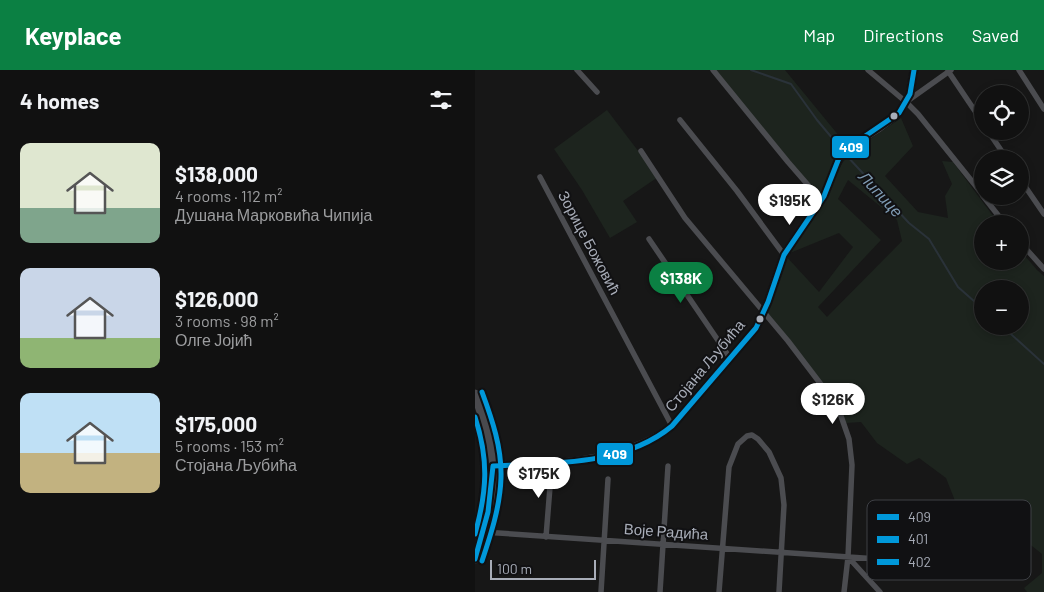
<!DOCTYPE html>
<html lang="en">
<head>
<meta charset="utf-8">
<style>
  body { margin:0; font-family:Barlow,sans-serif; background:#1a1a1a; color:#f1f3f6; height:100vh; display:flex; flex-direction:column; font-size:19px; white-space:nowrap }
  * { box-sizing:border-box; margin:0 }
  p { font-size:16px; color:#9c9d9f }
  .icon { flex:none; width:28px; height:28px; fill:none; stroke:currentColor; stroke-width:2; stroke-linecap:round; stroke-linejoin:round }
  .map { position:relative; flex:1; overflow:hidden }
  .side { display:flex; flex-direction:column; background:#111; width:475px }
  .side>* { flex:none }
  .buttons { position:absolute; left:499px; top:15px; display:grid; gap:10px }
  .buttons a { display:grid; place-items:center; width:55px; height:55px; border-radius:50%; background:#111; box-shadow:0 2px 8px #0003,0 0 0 1px #303131; font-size:25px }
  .scale { position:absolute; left:15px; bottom:12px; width:106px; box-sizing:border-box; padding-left:5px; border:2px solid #a8adb8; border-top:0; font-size:14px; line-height:18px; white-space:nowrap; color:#a8adb8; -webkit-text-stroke:4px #111113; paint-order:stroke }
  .price { position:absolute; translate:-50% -42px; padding:0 11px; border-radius:18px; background:#fff; color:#222; font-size:16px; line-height:32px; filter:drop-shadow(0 1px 2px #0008) }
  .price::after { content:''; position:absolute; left:50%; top:30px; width:15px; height:11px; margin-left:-8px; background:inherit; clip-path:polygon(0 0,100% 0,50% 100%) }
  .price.selected { background:#0b8043; color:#fff }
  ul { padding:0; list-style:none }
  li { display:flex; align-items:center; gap:15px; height:125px; padding:0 20px }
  li span { display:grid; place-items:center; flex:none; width:140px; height:100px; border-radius:10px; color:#555 }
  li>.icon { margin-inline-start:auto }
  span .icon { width:60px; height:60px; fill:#fffc; stroke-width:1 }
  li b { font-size:21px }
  h2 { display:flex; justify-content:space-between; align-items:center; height:60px; padding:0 20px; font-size:21px }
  header { display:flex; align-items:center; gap:30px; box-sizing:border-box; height:70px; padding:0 25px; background:#0b8043; color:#fff }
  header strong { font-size:24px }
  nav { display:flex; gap:28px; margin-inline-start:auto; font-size:18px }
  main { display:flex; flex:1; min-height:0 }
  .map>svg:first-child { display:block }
  .green { fill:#1d241e; fill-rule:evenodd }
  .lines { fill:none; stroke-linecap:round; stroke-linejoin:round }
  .stream { stroke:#2a3239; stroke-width:2 }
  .minor { stroke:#4b4c50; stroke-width:5.5 }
  .tertiary { stroke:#4b4c50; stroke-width:8 }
  .secondary { stroke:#4a4a4e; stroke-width:9 }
  .bus-1-casing { stroke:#111113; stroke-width:9 }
  .bus-2-casing { stroke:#111113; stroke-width:9 }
  .bus-3-casing { stroke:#111113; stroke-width:9 }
  .bus-1 { stroke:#0098da; stroke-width:5 }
  .bus-2 { stroke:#0098da; stroke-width:5 }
  .bus-3 { stroke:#0098da; stroke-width:5 }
  .bus-dot { fill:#a8adb8; stroke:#111113; stroke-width:2 }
  .labels { text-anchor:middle; stroke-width:4; stroke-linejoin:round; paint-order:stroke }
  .street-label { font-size:15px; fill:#a8adb8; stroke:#111113 }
  .water-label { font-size:16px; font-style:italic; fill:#7f9bb3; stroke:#111113 }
  .key { fill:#111113; stroke:#3e4045; stroke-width:1 }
  .key-label { font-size:14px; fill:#a8adb8 }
  .line-badge { stroke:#111113; stroke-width:2 }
  .badge-label { font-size:14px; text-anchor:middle; font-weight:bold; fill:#fff }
</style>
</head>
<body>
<header>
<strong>Keyplace</strong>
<nav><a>Map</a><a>Directions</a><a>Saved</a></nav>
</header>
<main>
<section class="side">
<h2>4 homes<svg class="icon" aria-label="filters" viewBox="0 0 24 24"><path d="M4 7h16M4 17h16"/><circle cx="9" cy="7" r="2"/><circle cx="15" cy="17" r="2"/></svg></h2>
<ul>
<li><span style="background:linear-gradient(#dfe7d0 65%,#7fa58c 0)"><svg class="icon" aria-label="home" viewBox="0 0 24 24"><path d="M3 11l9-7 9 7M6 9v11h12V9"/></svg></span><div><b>$138,000</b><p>4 rooms · 112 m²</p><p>Душана Марковића Чипија</p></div></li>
<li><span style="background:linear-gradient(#c9d6e8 70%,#8fb573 0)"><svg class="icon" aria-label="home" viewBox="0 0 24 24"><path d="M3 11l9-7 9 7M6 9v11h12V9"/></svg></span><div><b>$126,000</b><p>3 rooms · 98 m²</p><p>Олге Јојић</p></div></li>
<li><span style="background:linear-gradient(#bfe0f5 60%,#c2b280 0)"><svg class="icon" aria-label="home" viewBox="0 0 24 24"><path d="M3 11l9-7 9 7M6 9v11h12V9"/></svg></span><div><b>$175,000</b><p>5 rooms · 153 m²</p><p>Стојана Љубића</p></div></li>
</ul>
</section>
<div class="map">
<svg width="569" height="522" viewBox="0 0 569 522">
  <rect width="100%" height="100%" fill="#171717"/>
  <path class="green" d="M238,0H310L374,78L363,89L353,118L368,92L378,81L426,48L438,76L410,106L443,142L473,148L470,126L477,114L467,91L478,92L524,154H508V191H545V180L562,200L569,206V522H552L549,518L567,503V484L528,453L503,451L486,446L471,408L444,388L432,394L402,373L386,352L371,353L351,321L289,241L309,185L346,130L313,92ZM373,110L422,150L427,171L352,247L343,237L406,170L363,129ZM364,163L378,177L344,222L310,185ZM508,219H545V256H508Z
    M132,40L183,107L148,131L162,152L135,168L107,120L79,79Z"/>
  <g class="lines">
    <path class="stream" d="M276,0L316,14L342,50L368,81
      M371,85L434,153L454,169L483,217L508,239
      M527,256L569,294"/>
    <path class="minor" d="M102,0L122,22
      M238,0L313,92L346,130
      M393,0L431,32L443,44L508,125
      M544,0L569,39
      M473,1L508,53
      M431,32L476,0
      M205,50L262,121L309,185
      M513,61L532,89
      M166,81L210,148L313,271L351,321L366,346L374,369L377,395L373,487L369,522
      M65,107L197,356
      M545,109L569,144
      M508,126L530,154
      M174,169L255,288
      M545,172L569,199
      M8,462L519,497
      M71,467L77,392
      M373,487L405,522
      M126,522L133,409
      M185,522L193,396
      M244,522L254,397L263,374L272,366L277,365L283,369L294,382L306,408L309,435L304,522"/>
    <path class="tertiary" d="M18,396C70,393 118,395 167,374C178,369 188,364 197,356L281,258L293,232L309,185L349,126L364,88L380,73L404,58L424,43L435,24L439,0"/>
    <path class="secondary" d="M0,324C8,347 16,370 18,395C21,426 9,460 0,489"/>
    <defs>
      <path id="bus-1" d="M0,489L13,442L18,396C77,393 149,396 197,356L281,258L293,232L309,185L349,126L364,88L380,73L424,43L435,24L439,0"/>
      <path id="bus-2" d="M0,347C14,390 12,421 0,464"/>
      <path id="bus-3" d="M7,322C17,349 27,378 26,408C25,437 16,464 7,491"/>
    </defs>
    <use href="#bus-1" class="bus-1-casing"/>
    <use href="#bus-2" class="bus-2-casing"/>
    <use href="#bus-3" class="bus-3-casing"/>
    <use href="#bus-1" class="bus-1"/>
    <use href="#bus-2" class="bus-2"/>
    <use href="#bus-3" class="bus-3"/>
  </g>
  <g class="bus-dot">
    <circle cx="419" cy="46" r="4.5"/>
    <circle cx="285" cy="249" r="4.5"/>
  </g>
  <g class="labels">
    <g class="street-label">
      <text transform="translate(114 173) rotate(62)" y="5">Зорице Божовић</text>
      <text transform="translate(230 296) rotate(-50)" y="5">Стојана Љубића</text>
      <text transform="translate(191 462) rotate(4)" y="5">Воје Радића</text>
    </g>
    <g class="water-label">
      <text transform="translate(406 124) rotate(47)" y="6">Липице</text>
    </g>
  </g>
  <rect x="392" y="430" width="164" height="80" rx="8" class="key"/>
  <rect x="402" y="444" width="22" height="6" fill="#0098da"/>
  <rect x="402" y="466" width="22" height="7" fill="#0098da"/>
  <rect x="402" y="489" width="22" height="6" fill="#0098da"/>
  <g class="key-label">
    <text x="433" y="452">409</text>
    <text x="433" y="474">401</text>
    <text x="433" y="497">402</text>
  </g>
  <g class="line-badge">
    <rect x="356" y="65" width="39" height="24" rx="5" fill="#0098da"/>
    <rect x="121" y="372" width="38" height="24" rx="5" fill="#0098da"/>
  </g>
  <g class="badge-label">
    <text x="376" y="82">409</text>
    <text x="140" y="389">409</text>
  </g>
</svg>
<div class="buttons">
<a><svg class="icon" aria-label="locate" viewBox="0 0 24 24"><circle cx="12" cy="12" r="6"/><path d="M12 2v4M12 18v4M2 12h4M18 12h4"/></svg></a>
<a><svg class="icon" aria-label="layers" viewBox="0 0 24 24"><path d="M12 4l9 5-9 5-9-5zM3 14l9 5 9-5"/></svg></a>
<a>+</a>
<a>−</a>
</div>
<div class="scale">100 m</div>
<b class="price" style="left:315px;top:156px">$195K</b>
<b class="price selected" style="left:206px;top:234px">$138K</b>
<b class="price" style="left:358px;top:355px">$126K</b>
<b class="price" style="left:64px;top:429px">$175K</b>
</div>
</main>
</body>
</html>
